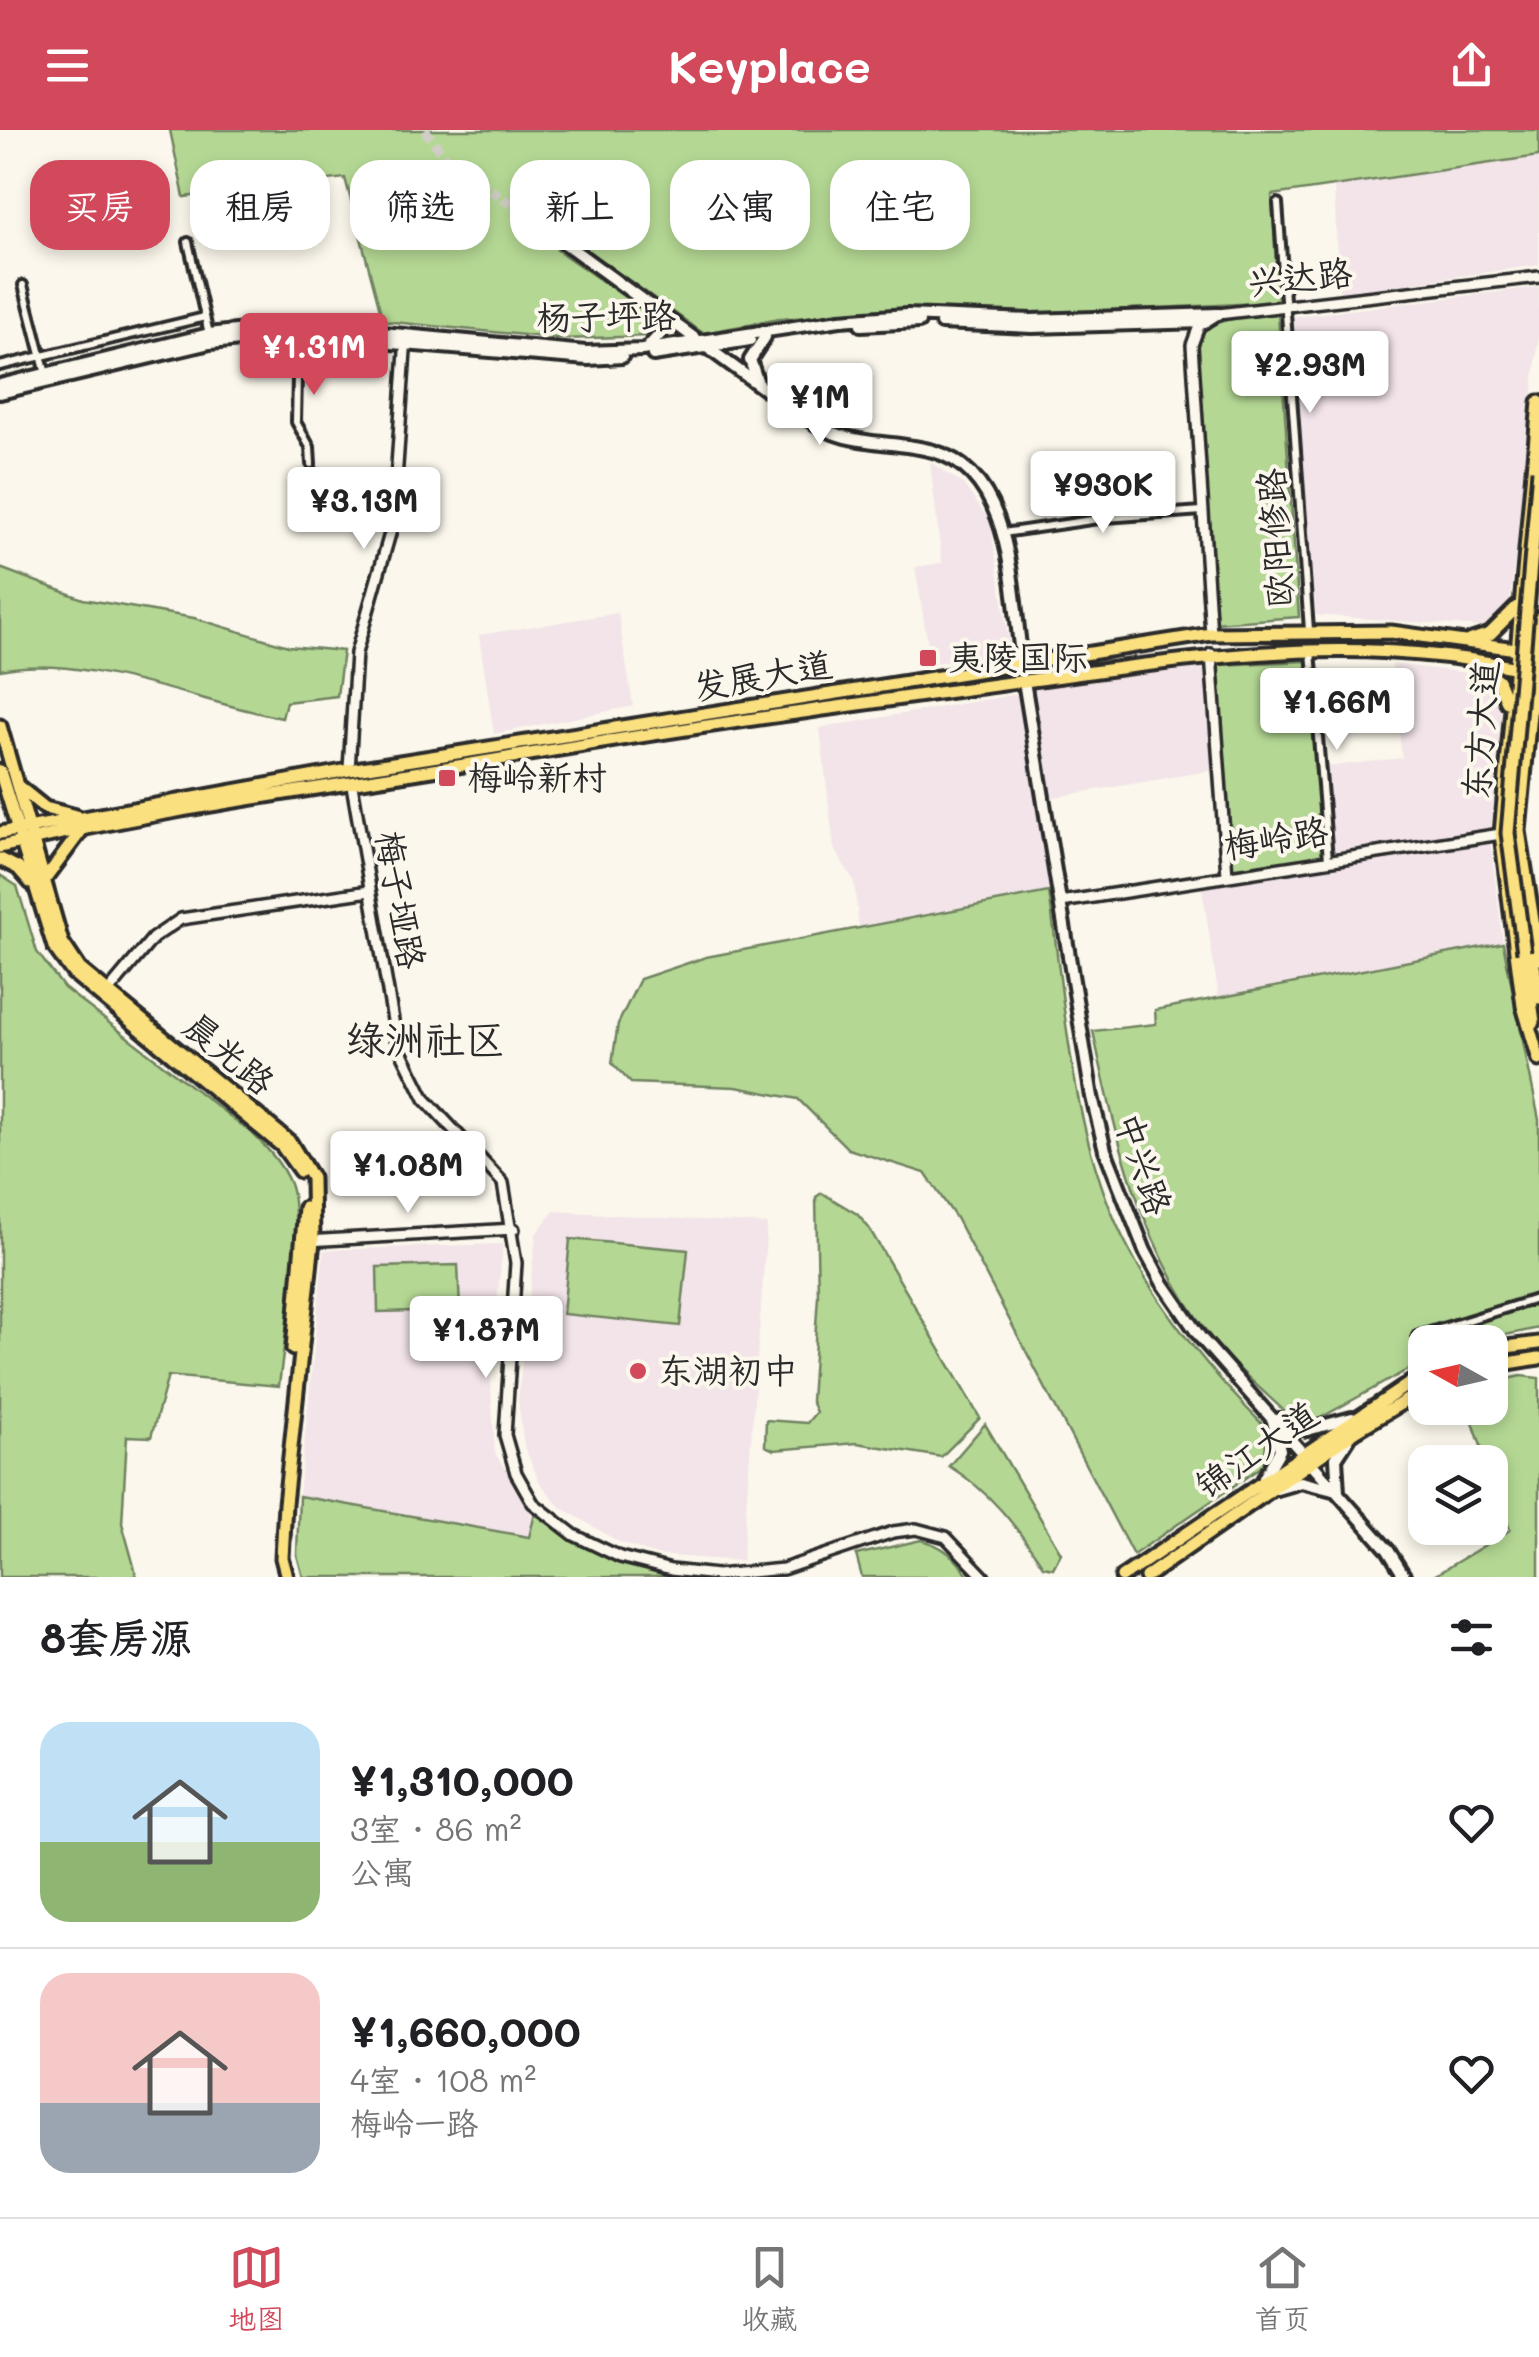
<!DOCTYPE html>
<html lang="zh">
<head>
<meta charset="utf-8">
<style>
  body { margin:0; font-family:Mali,"LXGW WenKai TC",sans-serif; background:#f6f6f6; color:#202124; height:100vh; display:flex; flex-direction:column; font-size:38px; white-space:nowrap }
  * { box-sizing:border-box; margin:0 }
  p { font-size:32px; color:#757577 }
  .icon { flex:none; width:55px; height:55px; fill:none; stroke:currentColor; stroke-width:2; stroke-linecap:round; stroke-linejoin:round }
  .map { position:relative; height:1447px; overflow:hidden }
  .side { display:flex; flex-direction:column; background:#fff; flex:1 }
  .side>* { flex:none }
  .guide { position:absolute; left:30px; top:30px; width:1000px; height:90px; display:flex; gap:20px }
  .needle { width:65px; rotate:278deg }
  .controls { position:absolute; left:1408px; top:1195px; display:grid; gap:20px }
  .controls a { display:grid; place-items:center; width:100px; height:100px; border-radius:20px; background:#fff; box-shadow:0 5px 15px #0003; font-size:50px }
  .price { position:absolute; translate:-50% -85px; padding:0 22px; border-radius:10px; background:#fff; color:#222; font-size:32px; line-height:65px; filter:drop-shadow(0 2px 5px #0008) }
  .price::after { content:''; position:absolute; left:50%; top:60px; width:30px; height:22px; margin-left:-15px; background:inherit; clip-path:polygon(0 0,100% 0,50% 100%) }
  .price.on { background:#d1495b; color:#fff }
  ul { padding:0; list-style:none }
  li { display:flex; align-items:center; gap:30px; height:250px; padding:0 40px }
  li+li { border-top:2px solid #e0e0e0 }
  li span { display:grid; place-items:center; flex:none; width:280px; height:200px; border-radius:30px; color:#555 }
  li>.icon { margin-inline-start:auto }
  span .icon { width:120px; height:120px; fill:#fffc; stroke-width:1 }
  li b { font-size:42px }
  h2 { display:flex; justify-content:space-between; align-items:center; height:120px; padding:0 40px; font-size:42px }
  .chip { padding:0 35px; border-radius:30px; background:#fff; box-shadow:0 5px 15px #0003; font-size:35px; line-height:90px }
  .chip.on { background:#d1495b; color:#fff }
  header { display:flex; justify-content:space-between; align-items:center; height:130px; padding:0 40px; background:#d1495b; color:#fff; font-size:45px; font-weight:700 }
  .menu { display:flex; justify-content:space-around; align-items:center; height:140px; border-top:2px solid #e0e0e0; background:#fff; font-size:28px; color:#757577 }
  .menu a { display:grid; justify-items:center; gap:5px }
  .menu .on { color:#d1495b }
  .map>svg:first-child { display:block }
  .built { fill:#f2e4e8 }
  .green { fill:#b4d894; stroke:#708260; stroke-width:2.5 }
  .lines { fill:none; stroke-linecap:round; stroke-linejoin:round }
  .secondary-tunnel { stroke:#d1cec5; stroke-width:10; stroke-dasharray:10 5; stroke-linecap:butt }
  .minor-casing { stroke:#2b2b2b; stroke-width:14 }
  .tertiary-casing { stroke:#2b2b2b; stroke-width:16 }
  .secondary-casing { stroke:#2b2b2b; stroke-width:18 }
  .primary-casing { stroke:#2b2b2b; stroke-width:19 }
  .trunk-casing { stroke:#2b2b2b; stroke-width:19 }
  .minor { stroke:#fbf7ec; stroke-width:6 }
  .tertiary { stroke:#fbf7ec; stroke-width:9 }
  .secondary { stroke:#fbf7ec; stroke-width:10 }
  .primary { stroke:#fbe080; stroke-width:11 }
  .trunk { stroke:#fbe080; stroke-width:11 }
  .primary-bridge-casing { stroke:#2b2b2b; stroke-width:19; stroke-linecap:butt }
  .primary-bridge { stroke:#fbe080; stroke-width:11 }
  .poi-dot { fill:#d1495b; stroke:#fbf7ec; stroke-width:4 }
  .labels { text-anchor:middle; stroke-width:8; stroke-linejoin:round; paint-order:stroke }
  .street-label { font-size:35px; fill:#2b2b2b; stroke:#fbf7ec }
  .poi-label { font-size:35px; fill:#2b2b2b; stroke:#fbf7ec; text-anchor:start }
  .quarter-label { font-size:40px; fill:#2b2b2b; stroke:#fbf7ec }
</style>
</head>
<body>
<header><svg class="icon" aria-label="menu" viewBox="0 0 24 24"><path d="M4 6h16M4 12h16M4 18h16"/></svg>Keyplace<svg class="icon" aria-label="share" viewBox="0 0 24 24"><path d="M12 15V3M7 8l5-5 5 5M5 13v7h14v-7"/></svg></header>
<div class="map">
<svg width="1539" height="1447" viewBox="0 0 1539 1447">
  <rect width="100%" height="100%" fill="#fbf7ec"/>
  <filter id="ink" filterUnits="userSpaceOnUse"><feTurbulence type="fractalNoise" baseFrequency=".01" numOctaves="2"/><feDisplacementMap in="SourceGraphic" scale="20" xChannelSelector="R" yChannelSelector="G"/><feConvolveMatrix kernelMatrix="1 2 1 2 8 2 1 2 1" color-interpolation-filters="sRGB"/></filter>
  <g filter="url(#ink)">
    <path class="built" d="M1539,26V135L1339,163L1334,57Z
      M1539,157V204L1510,473L1483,497L1316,485L1291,187Z
      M930,332L963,354L990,391L1011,524L931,533L915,437L942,433Z
      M618,483L633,576L494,604L479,505Z
      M1204,533L1214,640L1049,668L1033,559Z
      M1392,534L1477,544L1502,580L1491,697L1333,723L1325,637L1402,628Z
      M1019,564L1049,762L859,797L854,751L834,718L820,598Z
      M1490,710L1503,813L1219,869L1202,758Z
      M554,1081L767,1094L742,1431L656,1425L619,1412L559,1376L539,1351L524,1316L518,1270L536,1104Z
      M503,1114L490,1242L495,1324L535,1384L530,1407L299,1366L324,1120Z"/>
    <path class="green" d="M170,0H1539V26L1272,65L1278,172L1037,184L906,180L779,189L703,203L567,106L557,120L648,183L647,206L564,209L383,191L345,48L184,67Z
      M1278,184L1299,487L1214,493L1194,214C1209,184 1248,188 1278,184Z
      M0,438L83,469L194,488L288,516L343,521L337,566L286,572L282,588C195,572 86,523 0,540Z
      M1308,531L1323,725L1232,740L1218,535Z
      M0,745L17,756L37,822L64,858L253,1004C268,1019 282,1034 290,1054C305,1094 284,1209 279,1256L168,1246L151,1307L127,1306L122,1393L137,1447H0Z
      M1049,762C1066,882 1072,1016 1132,1125C1166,1188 1216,1248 1267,1299L1264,1335L1133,1425L956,1088L925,1043L848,1019L798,969L736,957L631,953L612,933L618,894L640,849L706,827Z
      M1503,813L1539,990V1198L1471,1212H1425V1230L1302,1298C1272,1268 1235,1239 1210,1206C1141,1117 1116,1008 1093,901L1156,894L1155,880Z
      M822,1063L857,1084L869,1098L980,1288L941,1327L857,1313L774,1320L765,1316L766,1290L807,1293L816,1282L811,1271L818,1166L816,1067Z
      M570,1109L688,1120L680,1196L563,1184Z
      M458,1135L460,1180L378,1182L377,1137Z
      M1521,1246L1539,1248V1447H1432L1510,1400L1468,1278H1490V1253Z
      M985,1294L1061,1423L1053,1438L1043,1436C1016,1396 991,1362 949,1336Z
      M299,1366L529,1407L535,1384C581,1418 631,1440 688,1447H303L297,1425Z
      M921,1410C944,1416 956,1427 969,1447H862L856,1425Z"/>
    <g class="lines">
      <path class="secondary-tunnel" d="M425,0L444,26L563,112"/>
      <defs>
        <path id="minor" d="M1278,73L1309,500
          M188,112L209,204
          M23,155L46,244
          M278,207L279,225L297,247L296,292L310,317L311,334
          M0,236L205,187
          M1003,403L1105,388L1202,381
          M1311,521L1328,729
          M1417,1206L1539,1168"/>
        <path id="tertiary" d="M1211,504L1192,215L1199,196L1218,184L1539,147
          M1211,524L1227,745
          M349,640L356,523L393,393L406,207
          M352,655L397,913L425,969L503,1053L516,1133L505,1305L516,1343L533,1373L574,1405L620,1427L671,1440L717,1445L783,1439L893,1402L916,1399L946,1407L984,1447
          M1061,772L1501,704
          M107,863L153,808L181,789L370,761
          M307,1111L514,1099"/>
        <path id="secondary" d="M563,112L793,280C806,288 819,297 833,303C865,315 901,312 933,321C1015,344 1011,463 1022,530
          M941,193L1032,197L1204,192
          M861,195L919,192
          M649,216L661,203L657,179
          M653,225L750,210
          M758,253L750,230L765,207L763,201
          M0,255L209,204L254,199L319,197L586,222L642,220L840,190L907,185L1032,190L1218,184
          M0,263L210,213L292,205L588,229L622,227
          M1024,551L1092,967L1105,1020L1145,1121L1162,1152L1200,1207L1388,1420L1405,1447
          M1279,1289L1307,1300L1352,1288
          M1264,1348L1280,1320L1273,1291
          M1277,1359L1301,1352L1333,1360
          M1338,1362L1336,1328L1349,1308"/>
        <path id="primary" d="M1539,272L1501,704L1523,876L1539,930
          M1539,488L1519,701L1539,829
          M1469,511L1490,504L1517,477
          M1472,532L1498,550L1507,572
          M0,596L62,812L80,839L290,1012L312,1048L313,1111L285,1374L282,1428L287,1447
          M0,641L54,817L73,843L282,1016L300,1041
          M19,657L45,678L76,686
          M0,729L18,738L31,753
          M43,752L81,701
          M1524,822L1534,892
          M1532,823L1539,868
          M293,1219L305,1078
          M1490,1219L1539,1213
          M1490,1236L1539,1228
          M1122,1447L1425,1243
          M1146,1447L1357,1300L1425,1259"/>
        <path id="trunk" d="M0,703L349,640L1211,504L1391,502L1539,522
          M0,717C171,676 350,655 524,625C683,598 843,576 1003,554C1185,530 1356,498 1539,543"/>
      </defs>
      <use href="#minor" class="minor-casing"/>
      <use href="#tertiary" class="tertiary-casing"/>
      <use href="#secondary" class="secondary-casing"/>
      <use href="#primary" class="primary-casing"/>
      <use href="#trunk" class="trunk-casing"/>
      <use href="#minor" class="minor"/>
      <use href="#tertiary" class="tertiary"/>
      <use href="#secondary" class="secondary"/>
      <use href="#primary" class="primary"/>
      <use href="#trunk" class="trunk"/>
      <defs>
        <path id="primary-bridge" d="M1524,822L1508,703L1539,340"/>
      </defs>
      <use href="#primary-bridge" class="primary-bridge-casing"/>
      <use href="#primary-bridge" class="primary-bridge"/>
    </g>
  </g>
  <g class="poi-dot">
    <rect x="918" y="518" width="20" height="20" rx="5"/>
    <rect x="437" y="638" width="20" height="20" rx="5"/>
    <circle cx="638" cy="1241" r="10"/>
  </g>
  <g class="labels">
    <g class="street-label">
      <text transform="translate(1300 148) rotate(-6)" y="12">兴达路</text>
      <text transform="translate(606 187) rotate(-1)" y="12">杨子坪路</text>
      <text transform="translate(1276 408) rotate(-94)" y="12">欧阳修路</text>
      <text transform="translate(763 546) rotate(-10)" y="12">发展大道</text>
      <text transform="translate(1481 600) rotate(-86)" y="12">东方大道</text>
      <text transform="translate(1276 709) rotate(-9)" y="12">梅岭路</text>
      <text transform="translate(400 770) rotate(80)" y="12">梅子垭路</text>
      <text transform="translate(229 924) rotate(40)" y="12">晨光路</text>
      <text transform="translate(1143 1034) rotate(71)" y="12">中兴路</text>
      <text transform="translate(1257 1320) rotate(-35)" y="12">锦江大道</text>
    </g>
    <g class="poi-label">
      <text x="948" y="540">夷陵国际</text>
      <text x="467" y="660">梅岭新村</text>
      <text x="658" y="1253">东湖初中</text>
    </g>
    <g class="quarter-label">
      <text x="425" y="924">绿洲社区</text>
    </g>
  </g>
</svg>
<div class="controls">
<a><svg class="needle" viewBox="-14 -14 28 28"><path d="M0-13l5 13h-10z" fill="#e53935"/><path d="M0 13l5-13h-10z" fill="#757577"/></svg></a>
<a><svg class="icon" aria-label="layers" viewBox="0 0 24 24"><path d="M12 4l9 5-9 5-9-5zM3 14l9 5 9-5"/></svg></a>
</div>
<b class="price on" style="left:314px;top:268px">¥1.31M</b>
<b class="price" style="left:1310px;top:286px">¥2.93M</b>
<b class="price" style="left:820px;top:318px">¥1M</b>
<b class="price" style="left:1103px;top:406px">¥930K</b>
<b class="price" style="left:364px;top:422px">¥3.13M</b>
<b class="price" style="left:1337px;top:623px">¥1.66M</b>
<b class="price" style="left:408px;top:1086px">¥1.08M</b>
<b class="price" style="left:486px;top:1251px">¥1.87M</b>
<div class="guide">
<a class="chip on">买房</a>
<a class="chip">租房</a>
<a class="chip">筛选</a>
<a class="chip">新上</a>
<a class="chip">公寓</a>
<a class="chip">住宅</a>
</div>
</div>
<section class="side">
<h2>8套房源<svg class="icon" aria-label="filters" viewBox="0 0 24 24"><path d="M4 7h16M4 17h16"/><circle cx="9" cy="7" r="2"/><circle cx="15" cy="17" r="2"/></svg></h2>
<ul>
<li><span style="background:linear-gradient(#bfe0f5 60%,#8fb573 0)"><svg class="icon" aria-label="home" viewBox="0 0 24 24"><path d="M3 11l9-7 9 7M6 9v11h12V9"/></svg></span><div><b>¥1,310,000</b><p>3室 · 86 m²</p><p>公寓</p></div><svg class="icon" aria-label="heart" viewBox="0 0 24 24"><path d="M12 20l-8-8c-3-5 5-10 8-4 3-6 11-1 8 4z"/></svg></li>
<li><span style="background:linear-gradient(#f6c9c9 65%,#9aa5b1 0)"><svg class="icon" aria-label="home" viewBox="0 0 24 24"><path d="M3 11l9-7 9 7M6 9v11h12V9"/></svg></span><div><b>¥1,660,000</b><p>4室 · 108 m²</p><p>梅岭一路</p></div><svg class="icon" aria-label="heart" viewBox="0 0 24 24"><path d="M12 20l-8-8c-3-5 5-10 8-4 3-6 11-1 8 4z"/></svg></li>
</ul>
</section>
<nav class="menu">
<a class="on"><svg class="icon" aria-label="map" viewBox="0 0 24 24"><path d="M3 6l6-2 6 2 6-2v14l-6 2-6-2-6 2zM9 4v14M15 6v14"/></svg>地图</a>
<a><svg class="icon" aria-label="saved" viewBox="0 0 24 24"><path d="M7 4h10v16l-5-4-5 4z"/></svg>收藏</a>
<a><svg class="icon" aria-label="home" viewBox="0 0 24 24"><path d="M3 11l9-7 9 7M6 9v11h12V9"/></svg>首页</a>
</nav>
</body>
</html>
